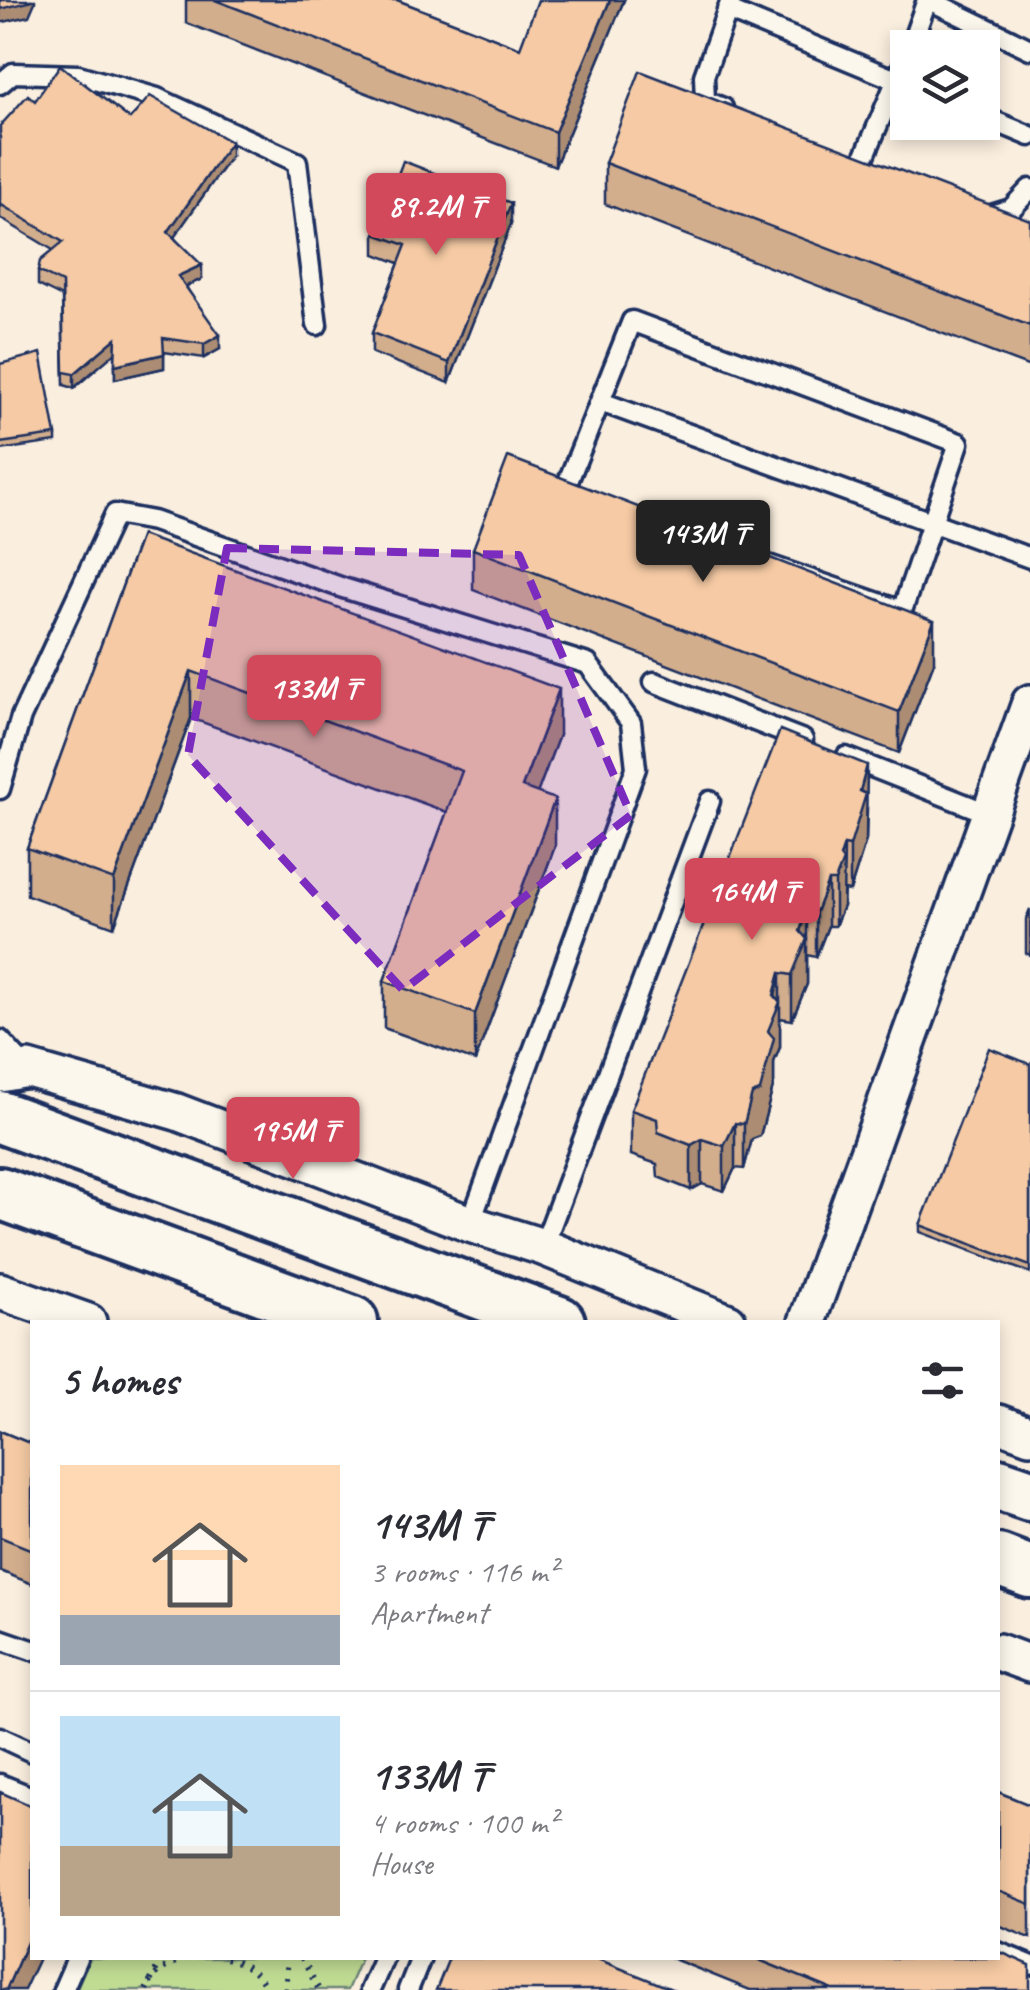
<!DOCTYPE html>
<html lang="en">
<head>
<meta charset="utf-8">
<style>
  body { margin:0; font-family:Caveat,sans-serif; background:#f7f7f7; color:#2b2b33; height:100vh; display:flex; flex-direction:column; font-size:38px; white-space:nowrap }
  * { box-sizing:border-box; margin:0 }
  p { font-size:32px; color:#7c7c81 }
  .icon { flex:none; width:55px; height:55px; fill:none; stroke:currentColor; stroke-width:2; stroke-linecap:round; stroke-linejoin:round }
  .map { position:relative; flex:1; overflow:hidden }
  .details { position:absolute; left:30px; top:1320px; width:970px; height:640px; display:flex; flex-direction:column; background:#fff; border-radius:0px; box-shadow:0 5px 15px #0003 }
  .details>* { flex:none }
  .fabs { position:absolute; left:890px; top:30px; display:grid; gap:20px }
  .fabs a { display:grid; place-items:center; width:110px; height:110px; border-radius:0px; background:#fff; box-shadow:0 5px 15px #0003; font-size:50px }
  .price { position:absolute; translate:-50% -85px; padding:0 22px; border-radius:10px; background:#d1495b; color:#fff; font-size:32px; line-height:65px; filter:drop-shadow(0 2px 5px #0008) }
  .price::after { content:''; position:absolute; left:50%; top:60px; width:30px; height:22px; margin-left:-15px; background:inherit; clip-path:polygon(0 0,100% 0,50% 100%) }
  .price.active { background:#222; color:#fff }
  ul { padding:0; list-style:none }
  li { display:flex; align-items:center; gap:30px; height:250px; padding:0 30px }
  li+li { border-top:2px solid #e1e1e2 }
  li span { display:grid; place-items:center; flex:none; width:280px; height:200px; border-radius:0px; color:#555 }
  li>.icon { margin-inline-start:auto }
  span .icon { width:120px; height:120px; fill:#fffc; stroke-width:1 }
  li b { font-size:42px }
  h2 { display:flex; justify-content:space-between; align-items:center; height:120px; padding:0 30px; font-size:42px }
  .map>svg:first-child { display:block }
  .green { fill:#c0dc93; stroke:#6e8678; stroke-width:2.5 }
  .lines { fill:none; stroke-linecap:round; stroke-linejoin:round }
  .service-casing { stroke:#1b2f5e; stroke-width:25 }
  .minor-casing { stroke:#1b2f5e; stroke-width:42 }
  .secondary-casing { stroke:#1b2f5e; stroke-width:58 }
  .path { stroke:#1b2f5e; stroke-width:6; stroke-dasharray:2.5 8; stroke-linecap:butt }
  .service { stroke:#fbf7ec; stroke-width:18 }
  .minor { stroke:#fbf7ec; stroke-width:35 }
  .secondary { stroke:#fbf7ec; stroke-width:50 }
  .wall { fill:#d3ae8d; stroke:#1b2f5e; stroke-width:2.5 }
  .shaded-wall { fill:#ac8d73; stroke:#1b2f5e; stroke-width:2.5 }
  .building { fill:#f5caa4; stroke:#1b2f5e; stroke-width:2.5 }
  .marked { fill:#7b2cbf; fill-opacity:0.2; stroke:#7b2cbf; stroke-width:8; stroke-dasharray:20 12; stroke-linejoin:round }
</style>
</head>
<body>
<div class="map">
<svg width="1030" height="1990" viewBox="0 0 1030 1990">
  <rect width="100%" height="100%" fill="#faeede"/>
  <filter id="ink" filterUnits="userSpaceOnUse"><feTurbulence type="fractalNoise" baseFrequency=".01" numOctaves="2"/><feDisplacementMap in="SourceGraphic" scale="20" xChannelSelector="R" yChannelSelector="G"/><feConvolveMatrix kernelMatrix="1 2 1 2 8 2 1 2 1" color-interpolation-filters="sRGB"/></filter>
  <g filter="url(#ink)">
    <path class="green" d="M90,1958H361L347,1990H76Z"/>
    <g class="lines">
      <defs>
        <path id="service" d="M929,0L1030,49
          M727,10L908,85
          M910,48L927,0
          M0,84L13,73L78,75L157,98L297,162L317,325
          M723,108L705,101L704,76L731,0
          M982,116L1030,136
          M861,165L908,53
          M988,216L1011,209L1030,189
          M632,321L959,443L902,611L563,494Z
          M601,402L1030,558
          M654,682L803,740
          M846,757L990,814
          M0,789L21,717L115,514L153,521L343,588L588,664L631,723L636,768L470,1224
          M0,1040L27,1069
          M543,1247L710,801
          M0,1639L32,1650
          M0,1737L32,1752
          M0,1784L32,1797
          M998,1952L1030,1965
          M63,1990L77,1958
          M370,1990L384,1958
          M408,1990L421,1958"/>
        <path id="minor" d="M0,1074L28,1069L177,1112L470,1224L543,1247L728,1322
          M0,1291L88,1322
          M807,1322L1030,703
          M998,1423L1030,1435
          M998,1652L1030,1664"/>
        <path id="secondary" d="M0,1117L559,1322
          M0,1193L352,1322
          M998,1484L1030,1495
          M998,1560L1030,1572"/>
      </defs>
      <use href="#service" class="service-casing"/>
      <use href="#minor" class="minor-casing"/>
      <use href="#secondary" class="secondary-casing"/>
      <path class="path" d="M226,1958C243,1962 260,1973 267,1990
        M302,1958L319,1990
        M149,1983L159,1971L183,1958
        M146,1990L162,1958
        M285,1990L288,1958"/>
      <use href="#service" class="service"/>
      <use href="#minor" class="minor"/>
      <use href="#secondary" class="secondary"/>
    </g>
    <path class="wall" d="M186,0H397L520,48L624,0L555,166L186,23Z
      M35,101L130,119L231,156L174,237L202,279L186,286L220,349L204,358L164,352V368L115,379V352L74,388L64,385L62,297L38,285V271L53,250L0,218V126Z
      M605,163L1030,220V367L605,204Z
      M511,224L449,383L372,353V333L399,263L375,254V234Z
      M0,364L56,435V442L0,450Z
      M141,535L559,735L537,793L555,846L475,1061L384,1028V981L447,812L191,718L114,927L27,895V848Z
      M473,549L934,662L899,753L473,590Z
      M867,810L866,840L850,891L844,890L843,906L835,926H828L816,957L807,955V984L792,1020L780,1018V1047L774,1062V1083L760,1136L752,1139L744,1169L735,1168L724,1191L702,1184L691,1190L658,1177L657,1164L631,1155V1110Z
      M1030,909V955L1026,953V919Z
      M1030,1064V1273L920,1232V1225Z
      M0,1431L32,1444V1584L0,1571Z
      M998,1792L1030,1805V1938L998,1925Z
      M671,1958H998L1030,1990H750Z"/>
    <path class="shaded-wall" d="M30,0H35V2L29,16L0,23V9Z
      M610,0H624L555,166V132Z
      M231,142V156L168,246V232Z
      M511,203V224L449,383V363Z
      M202,265V279L178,290V276Z
      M220,335V349L204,358V344Z
      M116,338V352L74,388V374Z
      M164,354V368L115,379V365Z
      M934,621V662L899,753V712Z
      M191,671V718L114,927V880Z
      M559,689V735L522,834V787Z
      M867,765L866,840L850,891V846L860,791Z
      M555,799V846L475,1061V1014Z
      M844,845L843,906L835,926V881L840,857Z
      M828,881V926L816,957V912Z
      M807,910V984L792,1020V975L800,931Z
      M780,973V1047L774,1062V1083L760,1136L752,1139L744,1169V1124L768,1031Z
      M735,1123V1168L724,1191V1146Z
      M702,1139V1184L691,1190V1145Z
      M32,1931V1958H39L24,1990H6Z"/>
    <path class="building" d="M0,0H30L29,2L0,9Z
      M215,0H397L520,48L538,0H610L555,132Z
      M60,65L130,119L150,96L231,142L168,232L202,265L178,276L220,335L204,344L163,338L164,354L115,365L116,338L74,374L64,372L62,283L38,271L40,261L63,242L0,204V126L28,95L35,101Z
      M640,71L1030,220V326L605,163Z
      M403,161L511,203L449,363L372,333L406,245L375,234Z
      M41,353L56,435L0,443V364Z
      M508,457L934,621L899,712L473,549Z
      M141,535L559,689L522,787L555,799L475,1014L384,981L462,771L191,671L114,880L27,848Z
      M780,730L867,765L860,791L866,794L850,846L844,845L840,857L843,861L835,881H828L816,912L807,910L800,931L807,939L792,975L780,973L774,995L780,1002L768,1031L774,1038L760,1091L752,1094L744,1124L735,1123L724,1146L702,1139L691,1145L658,1132L657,1119L631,1110Z
      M989,1048L1030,1064V1266L920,1225Z
      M0,1431L32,1444V1550L0,1537Z
      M0,1792L32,1806V1931L6,1990H0Z
      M998,1792L1030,1805V1904L998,1891Z
      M998,1951L1030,1965V1990H833L754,1958H998Z
      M449,1958H595L674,1990H436Z"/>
  </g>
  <path class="marked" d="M227,548L519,555L631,815L403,990L188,755Z"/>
</svg>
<div class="fabs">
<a><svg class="icon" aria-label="layers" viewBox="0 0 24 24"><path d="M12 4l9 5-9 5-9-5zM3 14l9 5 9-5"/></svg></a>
</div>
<b class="price" style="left:436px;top:258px">89.2M ₸</b>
<b class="price active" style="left:703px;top:585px">143M ₸</b>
<b class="price" style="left:314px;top:740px">133M ₸</b>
<b class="price" style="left:752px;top:943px">164M ₸</b>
<b class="price" style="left:293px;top:1182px">195M ₸</b>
<section class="details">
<h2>5 homes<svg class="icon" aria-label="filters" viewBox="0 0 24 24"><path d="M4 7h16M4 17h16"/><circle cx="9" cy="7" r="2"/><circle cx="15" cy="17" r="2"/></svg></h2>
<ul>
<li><span style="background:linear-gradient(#ffd9b3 75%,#9aa5b1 0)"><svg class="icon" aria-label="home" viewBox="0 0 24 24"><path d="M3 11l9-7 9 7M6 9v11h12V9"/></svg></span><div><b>143M ₸</b><p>3 rooms · 116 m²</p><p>Apartment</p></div></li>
<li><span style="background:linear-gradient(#bfe0f5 65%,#b9a48a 0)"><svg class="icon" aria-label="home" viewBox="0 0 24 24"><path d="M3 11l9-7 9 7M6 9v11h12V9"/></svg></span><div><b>133M ₸</b><p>4 rooms · 100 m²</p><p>House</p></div></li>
</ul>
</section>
</div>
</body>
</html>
